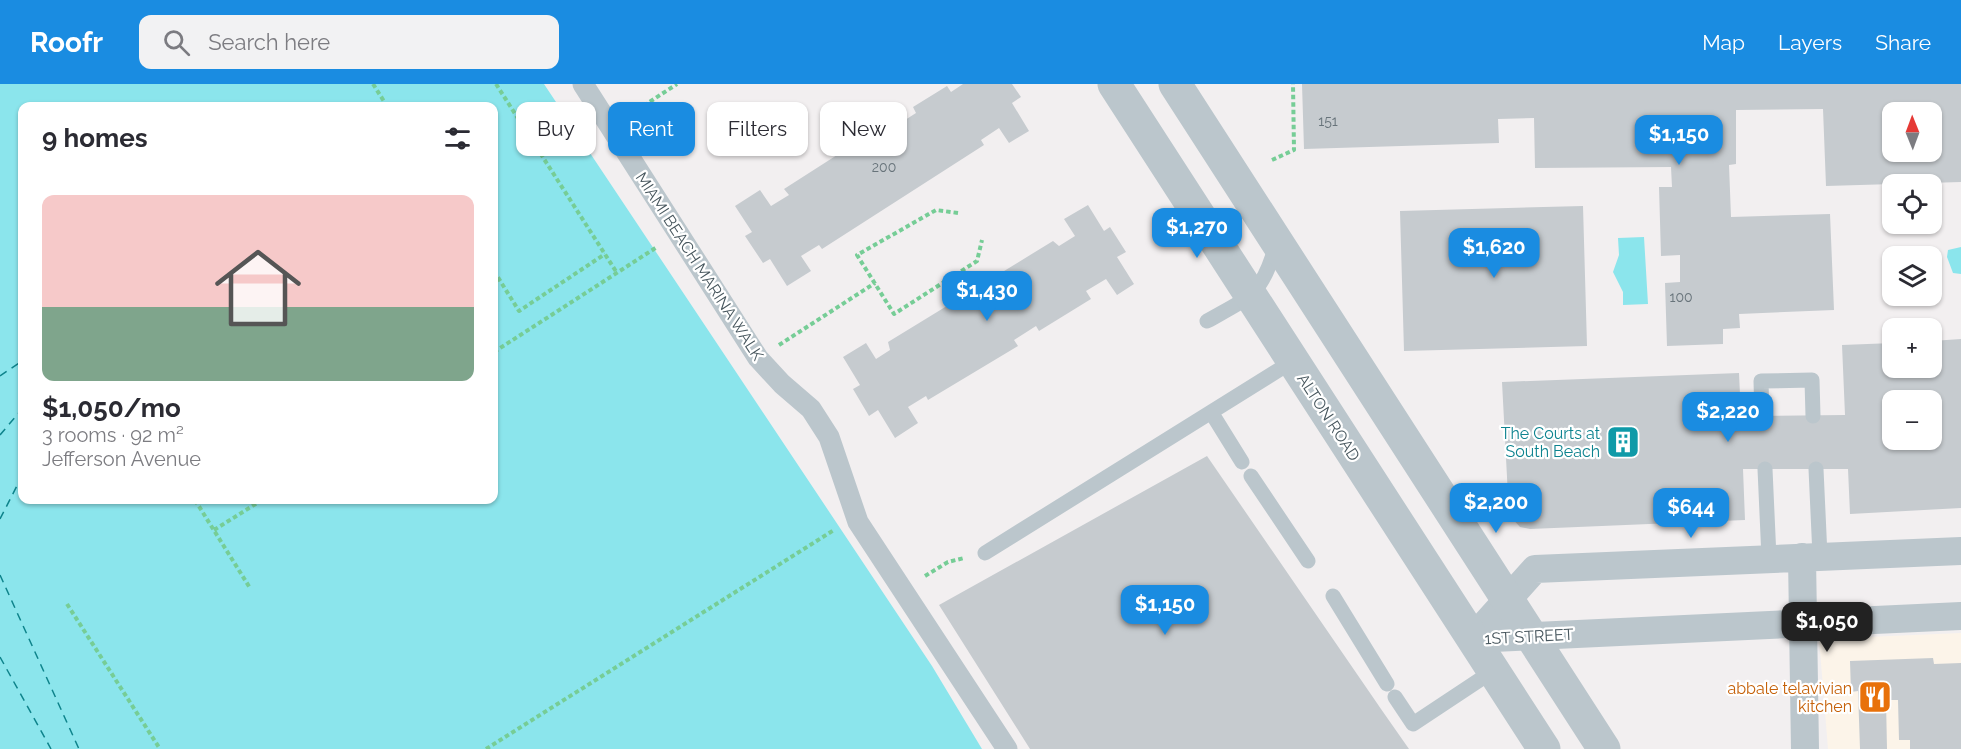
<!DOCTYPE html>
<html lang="en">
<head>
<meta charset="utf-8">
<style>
  body { margin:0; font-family:Raleway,sans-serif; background:#f2f2f3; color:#2b2b33; height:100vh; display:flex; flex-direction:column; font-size:22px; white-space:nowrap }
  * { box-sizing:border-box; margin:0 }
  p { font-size:20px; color:#7c7c81 }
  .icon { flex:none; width:33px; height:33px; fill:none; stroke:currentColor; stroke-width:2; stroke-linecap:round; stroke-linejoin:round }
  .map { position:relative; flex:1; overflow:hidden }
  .panel { position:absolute; left:18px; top:18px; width:480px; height:402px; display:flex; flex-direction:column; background:#fff; border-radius:12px; box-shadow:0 2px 4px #0004 }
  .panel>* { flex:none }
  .hud { position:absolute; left:516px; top:18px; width:570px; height:54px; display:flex; gap:12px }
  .needle { width:39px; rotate:359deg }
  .fabs { position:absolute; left:1882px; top:18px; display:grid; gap:12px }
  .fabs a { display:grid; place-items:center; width:60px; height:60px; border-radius:12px; background:#fff; box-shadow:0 2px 4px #0004; font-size:30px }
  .price { position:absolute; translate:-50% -51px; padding:0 14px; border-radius:12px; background:#1a8ce1; color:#fff; font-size:20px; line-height:39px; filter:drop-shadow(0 2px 3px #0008) }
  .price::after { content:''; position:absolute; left:50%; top:36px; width:18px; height:14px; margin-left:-9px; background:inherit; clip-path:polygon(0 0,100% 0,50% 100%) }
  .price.selected { background:#222; color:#fff }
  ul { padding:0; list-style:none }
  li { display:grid; align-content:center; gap:12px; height:318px; padding:0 24px }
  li+li { border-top:2px solid #e1e1e2 }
  li span { display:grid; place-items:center; height:186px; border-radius:12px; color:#555 }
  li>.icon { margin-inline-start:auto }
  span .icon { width:108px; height:108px; fill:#fffc; stroke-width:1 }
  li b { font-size:26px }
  h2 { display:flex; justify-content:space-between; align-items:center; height:72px; padding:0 24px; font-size:26px }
  .tag { padding:0 21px; border-radius:12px; background:#fff; box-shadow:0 2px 4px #0004; font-size:21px; line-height:54px }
  .tag.selected { background:#1a8ce1; color:#fff }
  header { display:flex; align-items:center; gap:36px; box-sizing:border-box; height:84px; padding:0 30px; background:#1a8ce1; color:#fff }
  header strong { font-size:28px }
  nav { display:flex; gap:33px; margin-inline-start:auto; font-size:21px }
  .search { width:420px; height:54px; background:#f2f2f3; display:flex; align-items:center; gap:15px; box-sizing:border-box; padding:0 21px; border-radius:12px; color:#7c7c81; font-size:22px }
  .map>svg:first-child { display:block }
  .commercial { fill:#fcf4e9 }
  .water { fill:#8be5ec; fill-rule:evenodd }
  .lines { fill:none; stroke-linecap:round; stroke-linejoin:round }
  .ferry { stroke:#0e838b; stroke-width:1.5; stroke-dasharray:8 6; stroke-linecap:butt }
  .building { fill:#c6cbcf; fill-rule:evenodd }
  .path { stroke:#76cd96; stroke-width:4; stroke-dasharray:4.5 3; stroke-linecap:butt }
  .service { stroke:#bbc6cc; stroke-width:15 }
  .pedestrian { stroke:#bbc6cc; stroke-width:21 }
  .minor { stroke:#bbc6cc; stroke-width:28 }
  .tertiary { stroke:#bbc6cc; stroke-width:33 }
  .labels { text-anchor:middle; stroke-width:4.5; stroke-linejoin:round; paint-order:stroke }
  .number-label { font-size:14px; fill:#67737a }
  .street-label { font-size:16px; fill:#47565d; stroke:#fff }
  .culture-label { font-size:16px; fill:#0d838f; stroke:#fff; text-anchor:end }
  .food-label { font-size:16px; fill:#c56008; stroke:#fff; text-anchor:end }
</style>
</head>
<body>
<header>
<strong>Roofr</strong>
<div class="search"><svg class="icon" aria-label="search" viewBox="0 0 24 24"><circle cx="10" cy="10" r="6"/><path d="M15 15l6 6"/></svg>Search here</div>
<nav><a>Map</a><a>Layers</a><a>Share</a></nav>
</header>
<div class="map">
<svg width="1961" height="665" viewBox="0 0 1961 665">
  <rect width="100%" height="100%" fill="#f2eff0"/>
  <path class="commercial" d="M1961,549V665H1828L1819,555Z"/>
  <path class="water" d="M0,0H544L932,582L982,665H0ZM22,22H494V416H22Z
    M1644,153L1648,220L1623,221V208L1613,188L1619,171L1618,154Z
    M1961,163V190L1953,189L1947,173L1948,166Z"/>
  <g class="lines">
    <path class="ferry" d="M0,292L22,277
      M0,351L22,325
      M0,435L22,392
      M0,491L79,665
      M0,573L51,665"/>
  </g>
  <path class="building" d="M963,0H1012L1021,13L1012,19L1029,47L1009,59L999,44L981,56L984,61L822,165L819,161L801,172L811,187L787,202L770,175L763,179L745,152L752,148L735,122L760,106L771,122L789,111L784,105L873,48L877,54L916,29L913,23L947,2L951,8Z
    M1302,0H1961V98L1826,102L1823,25L1736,26V80L1729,81L1731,133L1830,130L1834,226L1739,230L1740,244L1723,245V260L1667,262L1665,199L1680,198V171L1661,172L1659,103H1672L1671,83L1535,84L1534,34L1498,35L1499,59L1304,65ZM1893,28H1932V68H1893Z
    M1088,121L1104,147L1110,143L1126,168L1117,173L1134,200L1117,211L1106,195L1086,207L1091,215L1039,247L1036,242L1014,256L1018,262L928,316L926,312L908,323L918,339L895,354L878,326L869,332L853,305L860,301L843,273L866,259L876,275L890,266L888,258L1053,157L1059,162L1075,152L1064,135Z
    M1583,122L1587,262L1404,267L1400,127Z
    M1961,255V424L1850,430L1848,385H1743L1745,436L1530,445L1520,443L1509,431L1502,298L1739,289L1741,332L1845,331L1842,261L1893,259V284H1932V257ZM1893,316H1932V356H1893Z
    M1207,372L1381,625L1409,665H1030L939,521Z
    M1933,574L1934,580L1961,579V665H1910V656H1899L1898,616H1886L1887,665H1860L1858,607L1851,608L1850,577Z"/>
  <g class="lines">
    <path class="path" d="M373,0L387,22
      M496,0L617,189
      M631,30L677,0
      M1272,76L1294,66L1293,0
      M958,129L936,126L857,171L894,230L977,177L982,156
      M494,187L519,227L605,170
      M779,261L875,199
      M494,268L657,163
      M195,416L250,504
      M214,446L262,416
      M925,492L948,478L964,474
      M67,520L160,665
      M486,665L834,446"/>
    <path class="service" d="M1207,237C1250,213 1262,211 1276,161
      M1211,328L1242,378
      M1762,332L1761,297L1812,296L1813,332
      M1765,385L1769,474
      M1816,385L1820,472
      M1251,392L1308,477
      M985,469L1293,277
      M1333,512L1387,600
      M1395,613L1413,640L1493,587"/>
    <path class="pedestrian" d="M583,0L758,274L782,300L811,325L829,353L858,438L1007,665"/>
    <path class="minor" d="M1802,473L1805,665
      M1472,555L1535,485L1961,467
      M1472,555L1961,532"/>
    <path class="tertiary" d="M1114,0L1544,665
      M1175,0L1604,665"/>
  </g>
  <defs>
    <symbol id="building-square" viewBox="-11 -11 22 22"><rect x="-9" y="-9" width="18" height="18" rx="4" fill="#0f9aa8" stroke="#fff"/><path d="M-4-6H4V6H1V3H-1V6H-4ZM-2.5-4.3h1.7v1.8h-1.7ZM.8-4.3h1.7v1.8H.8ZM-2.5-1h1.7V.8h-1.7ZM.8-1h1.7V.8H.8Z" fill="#fff"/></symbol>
    <symbol id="restaurant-square" viewBox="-11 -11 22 22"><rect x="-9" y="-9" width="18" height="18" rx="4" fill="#e8710a" stroke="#fff"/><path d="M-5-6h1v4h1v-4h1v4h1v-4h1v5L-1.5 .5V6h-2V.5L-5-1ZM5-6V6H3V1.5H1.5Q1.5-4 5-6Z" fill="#fff"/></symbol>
  </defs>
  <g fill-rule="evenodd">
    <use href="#building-square" x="1604" y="339" width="38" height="38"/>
    <use href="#restaurant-square" x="1856" y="594" width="38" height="38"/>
  </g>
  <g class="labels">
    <g class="number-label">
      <text x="1328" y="42">151</text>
      <text x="884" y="88">200</text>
      <text x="1681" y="218">100</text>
    </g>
    <g class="street-label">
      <text transform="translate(700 182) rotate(57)" y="6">MIAMI BEACH MARINA WALK</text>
      <text transform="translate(1329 333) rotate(57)" y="6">ALTON ROAD</text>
      <text transform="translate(1529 552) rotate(-3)" y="6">1ST STREET</text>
    </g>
    <g class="culture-label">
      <text x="1600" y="355">The Courts at<tspan x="1600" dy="18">South Beach</tspan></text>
    </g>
    <g class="food-label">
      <text x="1852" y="610">abbale telavivian<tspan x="1852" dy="18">kitchen</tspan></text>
    </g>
  </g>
</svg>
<div class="fabs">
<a><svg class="needle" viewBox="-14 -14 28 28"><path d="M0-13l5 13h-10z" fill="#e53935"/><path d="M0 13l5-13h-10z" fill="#7c7c81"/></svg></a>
<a><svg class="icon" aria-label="locate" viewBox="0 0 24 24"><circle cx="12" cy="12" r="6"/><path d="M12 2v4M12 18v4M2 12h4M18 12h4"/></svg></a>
<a><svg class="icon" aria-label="layers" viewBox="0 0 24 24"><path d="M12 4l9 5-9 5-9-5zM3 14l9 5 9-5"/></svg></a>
<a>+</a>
<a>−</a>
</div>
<b class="price" style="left:1679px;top:82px">$1,150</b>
<b class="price" style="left:1197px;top:175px">$1,270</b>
<b class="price" style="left:1494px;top:195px">$1,620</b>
<b class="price" style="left:987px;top:238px">$1,430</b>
<b class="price" style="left:1728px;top:359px">$2,220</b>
<b class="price" style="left:1496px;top:450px">$2,200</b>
<b class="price" style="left:1691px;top:455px">$644</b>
<b class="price" style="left:1165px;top:552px">$1,150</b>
<b class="price selected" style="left:1827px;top:569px">$1,050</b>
<div class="hud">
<a class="tag">Buy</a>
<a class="tag selected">Rent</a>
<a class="tag">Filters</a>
<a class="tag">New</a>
</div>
<section class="panel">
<h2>9 homes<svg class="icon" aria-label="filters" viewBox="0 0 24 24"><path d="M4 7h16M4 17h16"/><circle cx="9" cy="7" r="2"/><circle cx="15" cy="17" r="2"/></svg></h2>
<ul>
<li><span style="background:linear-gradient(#f6c9c9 60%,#7fa58c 0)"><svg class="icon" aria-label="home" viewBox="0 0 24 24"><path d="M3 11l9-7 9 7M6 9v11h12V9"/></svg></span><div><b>$1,050/mo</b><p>3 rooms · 92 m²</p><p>Jefferson Avenue</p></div></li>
</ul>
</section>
</div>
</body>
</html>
